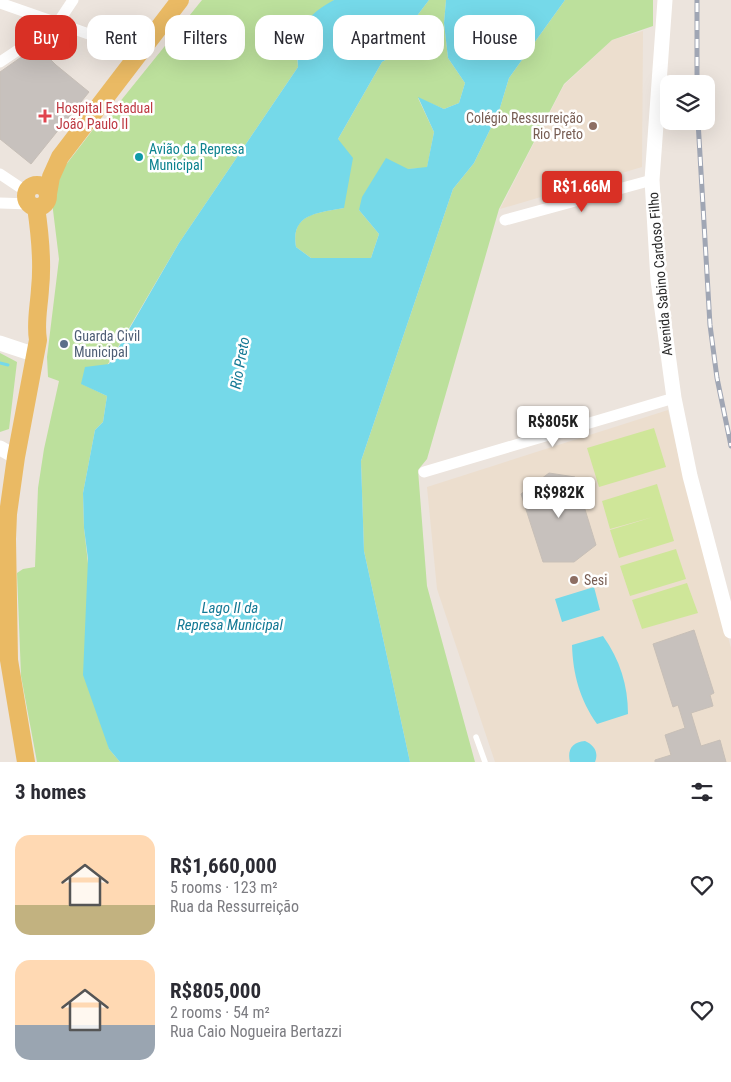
<!DOCTYPE html>
<html lang="en">
<head>
<meta charset="utf-8">
<style>
  body { margin:0; font-family:"Roboto Condensed",sans-serif; background:#f7f7f7; color:#2b2b33; height:100vh; display:flex; flex-direction:column; font-size:19px; white-space:nowrap }
  * { box-sizing:border-box; margin:0 }
  p { font-size:16px; color:#7c7c81 }
  .icon { flex:none; width:28px; height:28px; fill:none; stroke:currentColor; stroke-width:2; stroke-linecap:round; stroke-linejoin:round }
  .map { position:relative; height:762px; overflow:hidden }
  .sheet { display:flex; flex-direction:column; background:#fff; flex:1 }
  .sheet>* { flex:none }
  .hud { position:absolute; left:15px; top:15px; width:701px; height:45px; display:flex; gap:10px }
  .fabs { position:absolute; left:660px; top:75px; display:grid; gap:10px }
  .fabs a { display:grid; place-items:center; width:55px; height:55px; border-radius:10px; background:#fff; box-shadow:0 5px 20px #0002; font-size:25px }
  .price { position:absolute; translate:-50% -42px; padding:0 11px; border-radius:5px; background:#fff; color:#222; font-size:16px; line-height:32px; filter:drop-shadow(0 1px 2px #0008) }
  .price::after { content:''; position:absolute; left:50%; top:30px; width:15px; height:11px; margin-left:-8px; background:inherit; clip-path:polygon(0 0,100% 0,50% 100%) }
  .price.on { background:#d93025; color:#fff }
  ul { padding:0; list-style:none }
  li { display:flex; align-items:center; gap:15px; height:125px; padding:0 15px }
  li span { display:grid; place-items:center; flex:none; width:140px; height:100px; border-radius:15px; color:#555 }
  li>.icon { margin-inline-start:auto }
  span .icon { width:60px; height:60px; fill:#fffc; stroke-width:1 }
  li b { font-size:21px }
  h2 { display:flex; justify-content:space-between; align-items:center; height:60px; padding:0 15px; font-size:21px }
  .chip { padding:0 18px; border-radius:15px; background:#fff; box-shadow:0 5px 20px #0002; font-size:18px; line-height:45px }
  .chip.on { background:#d93025; color:#fff }
  .map>svg:first-child { display:block }
  .education { fill:#ecdece }
  .green { fill:#bce09c }
  .pitch { fill:#cfe699 }
  .water { fill:#75d9e9 }
  .lines { fill:none; stroke-linecap:round; stroke-linejoin:round }
  .stream { stroke:#75d9e9; stroke-width:3 }
  .building { fill:#c7c1bd; stroke:#c7bfb7 }
  .lane { stroke:#fff; stroke-width:5.5 }
  .street { stroke:#fff; stroke-width:11 }
  .secondary { stroke:#fff; stroke-width:15 }
  .primary { stroke:#eaba64; stroke-width:18 }
  .rail-casing { stroke:#a0a6b4; stroke-width:5 }
  .rail { stroke:#fff; stroke-width:3; stroke-dasharray:9; stroke-linecap:butt }
  .health-dot { fill:#e0444e; stroke:#fff; stroke-width:2 }
  .education-dot { fill:#8d6e63; stroke:#fff; stroke-width:2 }
  .culture-dot { fill:#0f9aa8; stroke:#fff; stroke-width:2 }
  .service-dot { fill:#5c6f8a; stroke:#fff; stroke-width:2 }
  .labels { text-anchor:middle; stroke-width:5; stroke-linejoin:round; paint-order:stroke }
  .health-label { font-size:14px; fill:#be3a42; stroke:#fff; text-anchor:start }
  .education-label { font-size:14px; fill:#785e54; stroke:#fff; text-anchor:end }
  .culture-label { font-size:14px; fill:#0d838f; stroke:#fff; text-anchor:start }
  .street-label { font-size:14px; fill:#2b2b2b; stroke:#fff }
  .service-label { font-size:14px; fill:#4e5e75; stroke:#fff; text-anchor:start }
  .water-label { font-size:15px; font-style:italic; fill:#147995; stroke:#fff }
</style>
</head>
<body>
<div class="map">
<svg width="731" height="762" viewBox="0 0 731 762">
  <rect width="100%" height="100%" fill="#ece4dd"/>
  <path class="education" d="M643,31L642,167L500,209L564,85L612,40Z
    M668,410L683,476L731,648V762H495L437,589L427,487Z"/>
  <path class="green" d="M202,0H334L296,47L298,67L179,243L108,364L82,384L107,396L103,422L95,430L83,493L84,528L109,749L120,762H37L21,676L17,573L23,569L35,567L38,488L44,449L59,381L48,377L47,357L59,259L52,202L55,179L95,127L102,124Z
    M429,0H446L444,23L448,58L465,83L459,103L444,109L418,98L434,132L427,168L408,169L359,210L379,234L371,258H311L296,247C290,213 318,213 344,208L338,139L382,62L398,53L401,37Z
    M565,0H653V26L612,40L564,84L499,209L427,459L418,470L427,586L475,762H410L364,551L361,461L453,189L474,163L499,111L509,78Z
    M0,353L17,362L9,429L0,432Z"/>
  <path class="pitch" d="M654,428L666,467L599,487L587,448Z
    M657,484L674,541L619,558L610,530L653,517L610,529L602,501Z
    M676,549L686,579L630,596L620,566Z
    M687,583L698,613L642,629L632,600Z"/>
  <path class="water" d="M334,0H429L401,37L398,53L382,62L338,139L353,158L344,208C319,213 290,213 296,247L311,258H371L379,234L359,210L362,197L386,158L408,169L427,167L434,132L418,97L444,109L459,103L465,83L448,58L444,23L446,0H565L509,78L499,111L474,163L453,189L361,461L364,551L410,762H120L109,749L83,675L88,559L84,528L83,493L95,430L103,422L107,396L81,384L85,367L109,364L179,243L298,67C295,32 303,17 334,0Z
    M594,587L600,610L562,622L555,599Z
    M603,636C620,660 628,685 628,714L597,724C580,700 573,675 572,645Z
    M585,741C594,745 599,752 595,762H570C567,750 572,742 585,741Z"/>
  <g class="lines">
    <path class="stream" d="M0,363L8,365"/>
  </g>
  <path class="building" d="M37,46L56,65L89,92L31,164L0,139V72Z
    M549,473L575,477L596,545L574,562H543L521,494Z
    M694,630L714,693L710,695L713,706L691,713L701,746L720,740L726,762H655V760L671,755L665,735L685,728L678,705L673,707L653,644Z"/>
  <g class="lines">
    <path class="lane" d="M476,737L485,762"/>
    <path class="street" d="M0,3L140,52
      M0,62L57,24L73,0
      M0,174L27,192
      M0,203L30,204
      M505,220L652,180
      M424,472L674,398"/>
    <path class="secondary" d="M665,0L652,180L658,280L674,398L690,476L731,631
      M0,343L36,355
      M0,448L16,457"/>
    <path class="primary" d="M26 196a11 11 0 1 1 22 0a11 11 0 1 1-22 0Z
      M48,194L51,177L60,157L180,0
      M26,762L9,660L7,539L8,514L16,457L38,340C35,323 39,307 40,289C43,262 40,234 36,207"/>
    <defs>
      <path id="rail" d="M697,84V0
        M698,121L710,325L717,378L731,446"/>
    </defs>
    <use href="#rail" class="rail-casing"/>
    <use href="#rail" class="rail"/>
  </g>
  <path class="health-dot" d="M42.5 108.5h5v5h5v5h-5v5h-5v-5h-5v-5h5z"/>
  <g class="education-dot">
    <circle cx="593" cy="126" r="5"/>
    <circle cx="574" cy="580" r="5"/>
  </g>
  <circle class="culture-dot" cx="139" cy="157" r="5"/>
  <circle class="service-dot" cx="64" cy="344" r="5"/>
  <g class="labels">
    <g class="health-label">
      <text x="56" y="113">Hospital Estadual<tspan x="56" dy="16">João Paulo II</tspan></text>
    </g>
    <g class="education-label">
      <text x="583" y="123">Colégio Ressurreição<tspan x="583" dy="16">Rio Preto</tspan></text>
      <text x="584" y="585" text-anchor="start">Sesi</text>
    </g>
    <g class="culture-label">
      <text x="149" y="154">Avião da Represa<tspan x="149" dy="16">Municipal</tspan></text>
    </g>
    <g class="street-label">
      <text transform="translate(660 274) rotate(-95)" y="5">Avenida Sabino Cardoso Filho</text>
    </g>
    <g class="service-label">
      <text x="74" y="341">Guarda Civil<tspan x="74" dy="16">Municipal</tspan></text>
    </g>
    <g class="water-label">
      <text transform="translate(240 363) rotate(-80)" y="5">Rio Preto</text>
      <text x="230" y="613">Lago II da<tspan x="230" dy="17">Represa Municipal</tspan></text>
    </g>
  </g>
</svg>
<div class="fabs">
<a><svg class="icon" aria-label="layers" viewBox="0 0 24 24"><path d="M12 4l9 5-9 5-9-5zM3 14l9 5 9-5"/></svg></a>
</div>
<b class="price on" style="left:582px;top:213px">R$1.66M</b>
<b class="price" style="left:553px;top:448px">R$805K</b>
<b class="price" style="left:559px;top:519px">R$982K</b>
<div class="hud">
<a class="chip on">Buy</a>
<a class="chip">Rent</a>
<a class="chip">Filters</a>
<a class="chip">New</a>
<a class="chip">Apartment</a>
<a class="chip">House</a>
</div>
</div>
<section class="sheet">
<h2>3 homes<svg class="icon" aria-label="filters" viewBox="0 0 24 24"><path d="M4 7h16M4 17h16"/><circle cx="9" cy="7" r="2"/><circle cx="15" cy="17" r="2"/></svg></h2>
<ul>
<li><span style="background:linear-gradient(#ffd9b3 70%,#c2b280 0)"><svg class="icon" aria-label="home" viewBox="0 0 24 24"><path d="M3 11l9-7 9 7M6 9v11h12V9"/></svg></span><div><b>R$1,660,000</b><p>5 rooms · 123 m²</p><p>Rua da Ressurreição</p></div><svg class="icon" aria-label="heart" viewBox="0 0 24 24"><path d="M12 20l-8-8c-3-5 5-10 8-4 3-6 11-1 8 4z"/></svg></li>
<li><span style="background:linear-gradient(#ffd9b3 65%,#9aa5b1 0)"><svg class="icon" aria-label="home" viewBox="0 0 24 24"><path d="M3 11l9-7 9 7M6 9v11h12V9"/></svg></span><div><b>R$805,000</b><p>2 rooms · 54 m²</p><p>Rua Caio Nogueira Bertazzi</p></div><svg class="icon" aria-label="heart" viewBox="0 0 24 24"><path d="M12 20l-8-8c-3-5 5-10 8-4 3-6 11-1 8 4z"/></svg></li>
</ul>
</section>
</body>
</html>
